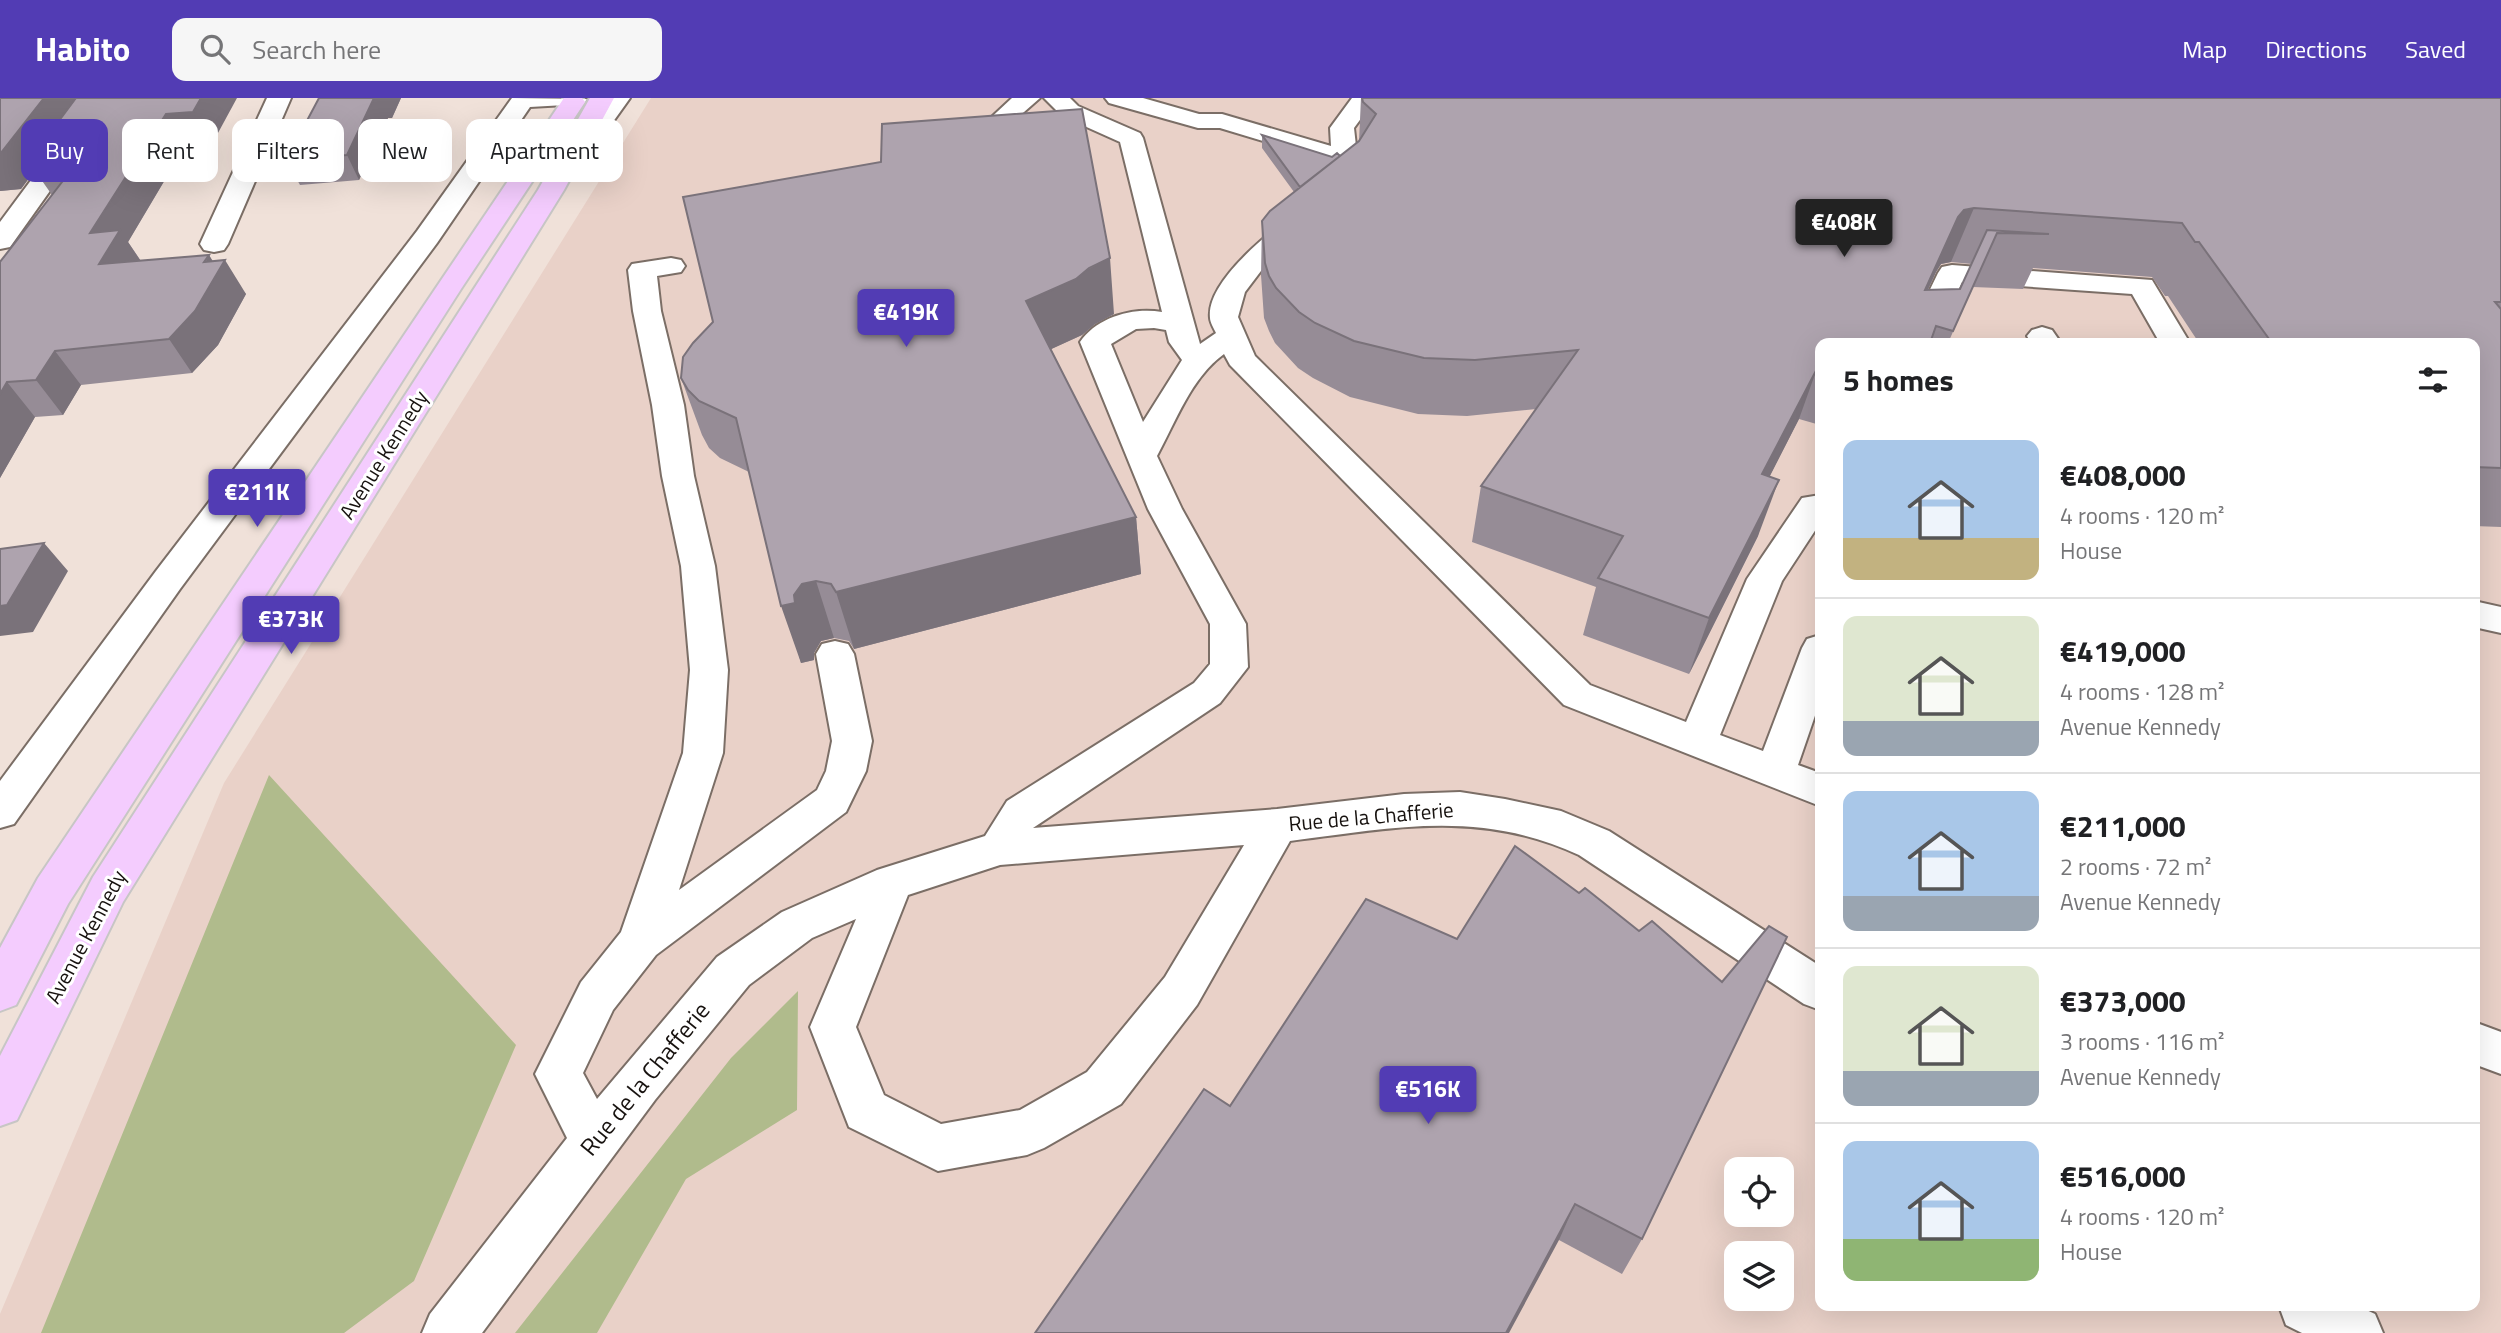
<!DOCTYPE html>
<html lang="en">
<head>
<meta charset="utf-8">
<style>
  body { margin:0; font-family:"Titillium Web",sans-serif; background:#f6f6f6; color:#202124; height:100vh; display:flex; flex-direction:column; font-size:26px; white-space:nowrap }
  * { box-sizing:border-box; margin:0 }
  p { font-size:23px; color:#757577 }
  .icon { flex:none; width:38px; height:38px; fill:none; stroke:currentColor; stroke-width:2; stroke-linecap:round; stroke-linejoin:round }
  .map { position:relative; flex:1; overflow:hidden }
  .details { position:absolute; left:1815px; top:240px; width:665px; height:973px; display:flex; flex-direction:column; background:#fff; border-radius:14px; box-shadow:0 7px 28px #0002 }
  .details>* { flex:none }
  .banner { position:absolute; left:21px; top:21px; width:665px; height:63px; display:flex; gap:14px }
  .tools { position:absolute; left:1724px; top:1059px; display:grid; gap:14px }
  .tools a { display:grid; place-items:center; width:70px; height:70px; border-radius:14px; background:#fff; box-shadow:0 7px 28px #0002; font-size:35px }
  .price { position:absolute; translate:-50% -60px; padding:0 16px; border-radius:7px; background:#523cb4; color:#fff; font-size:23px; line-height:46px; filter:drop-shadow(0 2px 4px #0008) }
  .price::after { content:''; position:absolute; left:50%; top:42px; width:21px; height:16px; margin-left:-10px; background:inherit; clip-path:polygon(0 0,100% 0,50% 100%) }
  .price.selected { background:#222; color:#fff }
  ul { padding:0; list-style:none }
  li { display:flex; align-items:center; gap:21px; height:175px; padding:0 28px }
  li+li { border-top:2px solid #e0e0e0 }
  li span { display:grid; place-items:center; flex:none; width:196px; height:140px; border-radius:14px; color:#555 }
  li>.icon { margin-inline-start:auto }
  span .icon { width:84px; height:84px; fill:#fffc; stroke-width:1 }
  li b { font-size:30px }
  h2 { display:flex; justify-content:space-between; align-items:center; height:84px; padding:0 28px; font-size:30px }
  .pill { padding:0 24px; border-radius:14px; background:#fff; box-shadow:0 7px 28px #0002; font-size:24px; line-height:63px }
  .pill.selected { background:#523cb4; color:#fff }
  header { display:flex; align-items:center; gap:42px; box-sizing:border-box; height:98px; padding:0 35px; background:#523cb4; color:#fff }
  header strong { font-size:33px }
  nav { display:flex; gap:38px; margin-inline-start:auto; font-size:24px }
  .search { width:490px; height:63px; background:#f6f6f6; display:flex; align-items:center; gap:18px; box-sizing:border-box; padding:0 24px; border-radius:14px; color:#757577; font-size:26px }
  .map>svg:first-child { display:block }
  .medical { fill:#e9d1c8; fill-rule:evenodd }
  .green { fill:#b0bb8c }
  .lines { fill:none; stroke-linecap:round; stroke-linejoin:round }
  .minor-casing { stroke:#7b6e66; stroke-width:4 }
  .major-casing { stroke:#c7c6c5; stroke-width:4 }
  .minor { fill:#fff; fill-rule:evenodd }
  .major { fill:#f4ccfe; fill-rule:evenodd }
  .wall { fill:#968c96; fill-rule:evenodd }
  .shaded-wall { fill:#7a727a }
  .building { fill:#aea3ae; stroke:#7a727a; stroke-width:2 }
  .labels { text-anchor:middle; stroke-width:6; stroke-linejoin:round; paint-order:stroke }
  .street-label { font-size:21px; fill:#17120f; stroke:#fff }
  .near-street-label { font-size:24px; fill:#17120f; stroke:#fff }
</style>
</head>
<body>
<header>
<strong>Habito</strong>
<div class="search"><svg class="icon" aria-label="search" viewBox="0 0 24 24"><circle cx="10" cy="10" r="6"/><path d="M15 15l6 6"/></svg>Search here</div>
<nav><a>Map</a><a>Directions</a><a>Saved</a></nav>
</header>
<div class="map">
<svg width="2501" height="1235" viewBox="0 0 2501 1235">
  <rect width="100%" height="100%" fill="#f0e1d9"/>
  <path class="medical" d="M651,0H2501V1235H0V1216L224,685ZM1820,245H2474V1208H1820ZM1736,1071H1782V1116H1736ZM1736,1155H1782V1200H1736Z"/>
  <path class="green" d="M269,677L516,947L414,1183L344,1235H41Z
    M798,893L797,1012L686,1081L597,1235H515L731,960Z"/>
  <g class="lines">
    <defs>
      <path id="minor" d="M92,0H116L10,149L0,151V124Z
        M267,0H291L228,146L224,152L214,154L204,152L200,146Z
        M512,0L587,1L583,6L530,9L437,145L180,491L14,726L0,730V683L156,473L417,133Z
        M606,0H630L580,70L571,73L562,70L558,65Z
        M1012,0H1040L1007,29L1005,62L1001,67L992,70L983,67L979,62L983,27Z
        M1044,0H1070L1078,8L1140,35L1143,40L1200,246L1216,235C1214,231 1210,224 1210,220C1205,175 1303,109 1335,84L1343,71L1336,65L1220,30H1198L1109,5L1105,0H1143L1199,16H1222L1331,48L1330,30L1352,0H1376L1354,30L1357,57L1370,69L1354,94L1267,165L1245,194L1238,219L1255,258L1590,587L1686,624L1747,481L1802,400L1820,397V425L1782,483L1720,637L1763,653L1802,550L1807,541L1820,537V603L1798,667L1820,675V708L1564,607L1230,267L1224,256C1191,280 1176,323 1157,358L1182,411L1246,526L1248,569L1220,605L1033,730L1277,711L1404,696L1460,694L1505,701L1561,713L1609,733L1820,868V912L1804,906L1579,757C1480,711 1393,730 1290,743L1197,907L1121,1006L1044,1050L1027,1057L938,1073L849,1029L810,929L856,821L812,840L749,887L655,1002L482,1235H422L430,1216L567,1040L535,976L581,884L621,834L683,655L690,572L681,468L662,378L652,307L633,213L628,172L632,166L671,160L681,162L685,168L681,174L657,178L661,213L684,307L694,378L715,468L728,572L723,655L679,792L817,692L826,673L832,643L816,556L822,546L835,543L848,546L854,556L872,643L866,673L846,714L656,857L613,912L583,975L597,1001L717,859L782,814L877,772L985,738L1007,703L1194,585L1210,566V526L1148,411L1080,244C1097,219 1133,209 1162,214L1120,44L1062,18ZM1154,230L1166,232L1169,244L1182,262L1143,324L1111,246L1136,231ZM1244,747L1165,879L1087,974L1020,1012L941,1026L884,997L856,929L908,797L1000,767Z
        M1952,167L2152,182L2190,245H2160L2132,196L1962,184L1934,245H1904L1938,175L1942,169Z
        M2042,229L2052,232L2061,245H2031L2027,238L2032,232Z
        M2474,503L2501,509V535L2474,529Z
        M2474,924L2501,934V976L2474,966Z
        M2279,1208H2358L2375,1216L2383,1235H2302L2286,1227Z"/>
      <path id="major" d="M564,0H582L585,4L461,191L68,806L16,907L0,913V850L38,780Z
        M590,0H614L564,92L123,804L17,1022L0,1028V958L93,779L538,92Z"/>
    </defs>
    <use href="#minor" class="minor-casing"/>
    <use href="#major" class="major-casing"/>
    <use href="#minor" class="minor"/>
    <use href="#major" class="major"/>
  </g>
  <path class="wall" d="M0,0L212,46L185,48L128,144L141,163L209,157L212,163L246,196L218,247L192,275L81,287L63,317L35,319L0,380V164L52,97L38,77L45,69L41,64L21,91L0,93Z
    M319,0H401L392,20H388L359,82L300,87L286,62Z
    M1361,0H2501V429L2474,428V245H2199L2168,198H2165L2152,179L2033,170L2023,191L1973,189L1948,245H1820V327L1799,321L1769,379L1758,438L1689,576L1583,537L1596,489L1472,444L1481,388L1536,311L1467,318L1418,316L1350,299L1313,280L1298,270L1275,245L1269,233L1264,220L1261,177L1262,123L1294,94L1262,50V37L1332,59L1340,58L1359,43ZM1951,164L1972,166L1960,191L1928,192L1936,174L1941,166Z
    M881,64L1114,216L1095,226L1082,237L1051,251L1136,419L1141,476L854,551L849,543L834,540L821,543L814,555V562L801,565L749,374L720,360L709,350L702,337L681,280Z
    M1366,801L1642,1141L1622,1176L1559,1142L1230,1008Z"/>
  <path class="shaded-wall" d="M44,0H89L57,52L50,76L41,64L21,91L0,93V56Z
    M201,0H237L212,46L185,48L128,144L142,165L99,166L90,135L166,16Z
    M374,0H401L392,20H388L359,82L347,57Z
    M1974,110L1951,164L1941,166L1936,174L1903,245L1925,192L1958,119L1964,112Z
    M209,157L219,173L225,162L246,196L218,247L192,275L169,241Z
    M1110,160L1114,216L1095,226L1082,237L1034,259L1026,203Z
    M55,253L81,287L63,317L36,282Z
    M1819,265L1799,321L1742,433L1762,376Z
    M7,284L35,319L0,380V296Z
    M1779,382L1758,438L1689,576L1709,520Z
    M1136,419L1141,476L854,551L836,494Z
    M44,445L68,473L33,534L0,538V508Z
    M816,483L834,540L821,543L814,555V562L801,565L781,508L802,486Z
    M1575,1106L1559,1142L1509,1235H1506Z"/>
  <path class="building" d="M0,0H44L0,56Z
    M76,0H201L193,14L166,16L90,135L120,132L99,166L209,157L204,164L225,162L195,213L169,241L55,253L36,282L7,284L0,296V164L69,75L38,77L57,52L35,55Z
    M319,0H374L347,57L286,62Z
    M1362,0H2501V204H2495L2501,211V370L2474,369V245H2272L2199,144H2195L2182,125L1974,110L1964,112L1958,119L1925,192L1960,191L1987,132L2049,136L1997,135L1953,233L1936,228L1930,245H1820V265L1762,376L1779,382L1709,520L1598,480L1623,438L1481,388L1578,252L1475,262L1424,260L1354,243L1315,225L1299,214L1276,190L1269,178L1265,165L1262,123L1270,113L1359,43L1376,16L1363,4Z
    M1082,11L1110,160L1089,170L1076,181L1026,203L1136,419L836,494L831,486L816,483L802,486L794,497L795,505L781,508L736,320L699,303L688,292L681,280L683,259L693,245L713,224L683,99L881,64L882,26Z
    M1262,37L1332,59L1337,55L1340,58L1300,89Z
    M44,445L7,507L0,508V451Z
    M1515,748L1579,795L1585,790L1639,833L1652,823L1722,884L1769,828L1787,839L1642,1141L1575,1106L1506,1235H1035L1204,991L1230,1008L1366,801L1457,841Z"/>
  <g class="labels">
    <g class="street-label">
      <text transform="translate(384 357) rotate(-58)" y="7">Avenue Kennedy</text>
      <text transform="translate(1371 719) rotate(-5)" y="7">Rue de la Chafferie</text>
      <text transform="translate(86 839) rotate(-62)" y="7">Avenue Kennedy</text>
    </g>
    <g class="near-street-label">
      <text transform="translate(645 981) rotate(-51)" y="8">Rue de la Chafferie</text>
    </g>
  </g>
</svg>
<div class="tools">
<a><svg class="icon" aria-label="locate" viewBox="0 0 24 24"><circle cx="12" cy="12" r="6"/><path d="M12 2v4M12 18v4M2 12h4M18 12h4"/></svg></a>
<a><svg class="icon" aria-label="layers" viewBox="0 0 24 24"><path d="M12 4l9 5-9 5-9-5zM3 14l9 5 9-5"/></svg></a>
</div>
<b class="price selected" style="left:1844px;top:161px">€408K</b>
<b class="price" style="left:906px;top:251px">€419K</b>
<b class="price" style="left:257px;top:431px">€211K</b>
<b class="price" style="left:291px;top:558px">€373K</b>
<b class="price" style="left:1428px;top:1028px">€516K</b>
<div class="banner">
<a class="pill selected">Buy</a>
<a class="pill">Rent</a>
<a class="pill">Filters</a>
<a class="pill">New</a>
<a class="pill">Apartment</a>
</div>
<section class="details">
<h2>5 homes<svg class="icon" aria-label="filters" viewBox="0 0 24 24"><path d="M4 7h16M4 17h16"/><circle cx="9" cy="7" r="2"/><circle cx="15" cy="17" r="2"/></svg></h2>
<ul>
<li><span style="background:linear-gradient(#a9c7e8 70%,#c2b280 0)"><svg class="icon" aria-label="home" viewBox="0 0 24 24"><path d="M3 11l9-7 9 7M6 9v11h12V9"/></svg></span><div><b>€408,000</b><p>4 rooms · 120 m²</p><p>House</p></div></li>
<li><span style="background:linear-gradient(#dfe7d0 75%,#9aa5b1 0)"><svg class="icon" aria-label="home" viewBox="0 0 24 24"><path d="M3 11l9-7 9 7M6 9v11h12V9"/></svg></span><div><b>€419,000</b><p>4 rooms · 128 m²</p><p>Avenue Kennedy</p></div></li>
<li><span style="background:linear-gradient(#a9c7e8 75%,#9aa5b1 0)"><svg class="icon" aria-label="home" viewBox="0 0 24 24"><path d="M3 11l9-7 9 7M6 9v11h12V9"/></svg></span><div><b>€211,000</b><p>2 rooms · 72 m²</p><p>Avenue Kennedy</p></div></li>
<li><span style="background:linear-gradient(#dfe7d0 75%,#9aa5b1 0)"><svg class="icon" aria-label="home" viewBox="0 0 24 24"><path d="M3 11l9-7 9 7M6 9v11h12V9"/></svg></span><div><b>€373,000</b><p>3 rooms · 116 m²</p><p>Avenue Kennedy</p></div></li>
<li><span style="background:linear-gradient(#a9c7e8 70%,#8fb573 0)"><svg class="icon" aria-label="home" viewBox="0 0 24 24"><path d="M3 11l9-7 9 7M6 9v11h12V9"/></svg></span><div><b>€516,000</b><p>4 rooms · 120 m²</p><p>House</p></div></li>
</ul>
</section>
</div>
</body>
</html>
